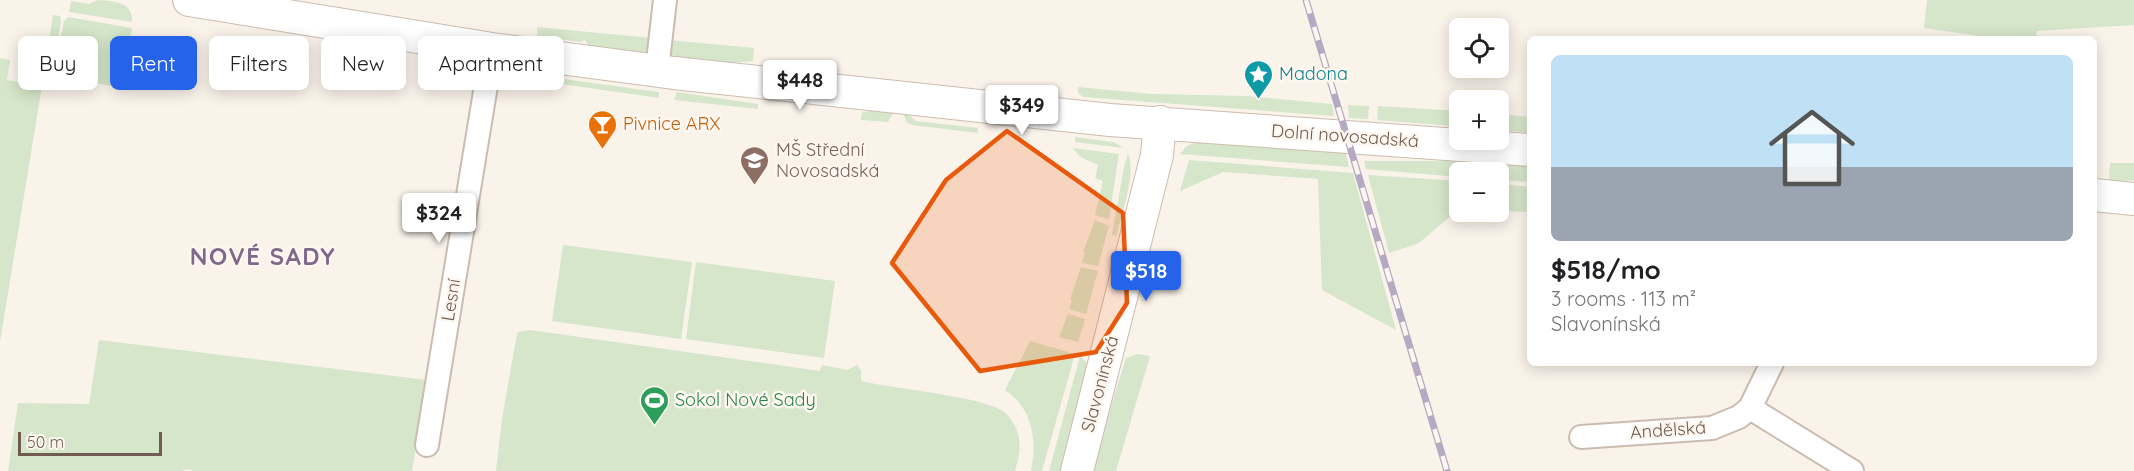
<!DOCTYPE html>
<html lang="en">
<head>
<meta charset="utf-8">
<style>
  body { margin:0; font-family:Quicksand,sans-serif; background:#f6f6f6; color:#202124; height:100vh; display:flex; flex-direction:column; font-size:22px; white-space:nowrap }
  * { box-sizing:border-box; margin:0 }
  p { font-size:20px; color:#757577 }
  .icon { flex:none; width:33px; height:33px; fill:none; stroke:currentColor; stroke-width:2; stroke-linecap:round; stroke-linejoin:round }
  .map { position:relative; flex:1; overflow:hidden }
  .drawer { position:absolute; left:1527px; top:36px; width:570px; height:330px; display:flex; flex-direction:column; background:#fff; border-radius:9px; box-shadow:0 3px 15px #0003 }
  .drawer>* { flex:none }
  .top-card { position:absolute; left:18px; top:36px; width:570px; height:54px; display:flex; gap:12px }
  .tools { position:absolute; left:1449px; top:18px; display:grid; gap:12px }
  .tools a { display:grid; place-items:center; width:60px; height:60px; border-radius:9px; background:#fff; box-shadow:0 3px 15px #0003; font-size:30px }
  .scale { position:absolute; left:18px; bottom:15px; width:144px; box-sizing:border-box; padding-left:6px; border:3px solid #715b50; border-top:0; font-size:16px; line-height:21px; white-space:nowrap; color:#715b50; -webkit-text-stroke:4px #fdf7f0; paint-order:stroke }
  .price { position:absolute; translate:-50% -51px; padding:0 14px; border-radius:6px; background:#fff; color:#222; font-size:20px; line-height:39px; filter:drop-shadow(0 2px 3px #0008) }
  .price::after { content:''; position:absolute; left:50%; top:36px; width:18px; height:14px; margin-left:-9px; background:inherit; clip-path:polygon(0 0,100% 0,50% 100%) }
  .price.active { background:#2563eb; color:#fff }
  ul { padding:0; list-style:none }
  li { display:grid; align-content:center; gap:12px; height:318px; padding:0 24px }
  li span { display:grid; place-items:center; height:186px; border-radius:9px; color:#555 }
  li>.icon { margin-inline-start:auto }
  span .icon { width:108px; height:108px; fill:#fffc; stroke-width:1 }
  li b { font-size:26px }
  .tag { padding:0 21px; border-radius:9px; background:#fff; box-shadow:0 3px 15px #0003; font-size:21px; line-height:54px }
  .tag.active { background:#2563eb; color:#fff }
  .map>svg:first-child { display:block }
  .green { fill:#d6e6ca }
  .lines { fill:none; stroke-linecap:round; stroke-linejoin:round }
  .street-casing { stroke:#cbbcb1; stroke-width:26 }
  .secondary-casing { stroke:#cdbcaf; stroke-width:34 }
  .street { stroke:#fff; stroke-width:22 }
  .secondary { stroke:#fff; stroke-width:32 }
  .rail-casing { stroke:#b6a9c3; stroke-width:7 }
  .rail { stroke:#fdf7f0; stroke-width:4.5; stroke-dasharray:14; stroke-linecap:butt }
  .marked { fill:#e8590c; fill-opacity:0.2; stroke:#e8590c; stroke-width:4.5; stroke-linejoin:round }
  .labels { text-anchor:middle; stroke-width:5; stroke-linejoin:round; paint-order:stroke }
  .culture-label { font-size:18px; fill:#0d838f; stroke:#fdf7f0; text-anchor:start }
  .food-label { font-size:18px; fill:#c56008; stroke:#fdf7f0; text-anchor:start }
  .street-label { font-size:18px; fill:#715b50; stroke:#fdf7f0 }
  .education-label { font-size:18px; fill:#785e54; stroke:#fdf7f0; text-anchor:start }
  .leisure-label { font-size:18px; fill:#27864d; stroke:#fdf7f0; text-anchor:start }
  .district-label { font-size:24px; font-weight:bold; letter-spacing:1.5px; fill:#80688d; stroke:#fdf7f0 }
</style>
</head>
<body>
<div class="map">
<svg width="2134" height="471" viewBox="0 0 2134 471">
  <rect width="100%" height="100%" fill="#faf3ea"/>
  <path class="green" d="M98,0C114,1 134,2 132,22L69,12L71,1L89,4Z
    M1927,0H2134V25L2037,31L2036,39H2000L1924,28Z
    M53,15L60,16L61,22L55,56L47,54Z
    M68,17L132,28L122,88L53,75L64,21Z
    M537,27L652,38L647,55L590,48L585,40L580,42L539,36L537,35Z
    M669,40L754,48L753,61L720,64L672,59L669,56Z
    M0,58L10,60L7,80L42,86L0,342Z
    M534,75L659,92V98L533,80Z
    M1078,87L1152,94L1247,96L1332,104L1334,116L1083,97L1078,93Z
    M677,92L758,104V109L674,100Z
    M1348,105L1369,106L1368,119L1349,118Z
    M1378,106L1459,111V120L1454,126L1377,120Z
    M873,111L894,112L888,122L861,120L862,112Z
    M904,114H909L915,121L978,128V133L912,125L906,122Z
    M1499,114L1530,117V133L1499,130Z
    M1075,137L1113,142L1124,148L1075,142Z
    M1201,140L1345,151L1349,167L1180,154L1187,146Z
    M1073,148L1119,154L1109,219L1095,215L1103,181L1095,178L1098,165L1080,157Z
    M1128,154C1137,173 1121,216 1116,236L1112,235L1124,167Z
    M1189,160L1353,173L1396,330L1322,290L1318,179L1223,172L1180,191Z
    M1364,161H1459L1530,165V182L1499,180L1498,172H1460L1459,177L1366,169Z
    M2110,163H2134V180L2113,183L2109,179Z
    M1368,175L1459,181V209L1419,243L1389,253Z
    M1499,184L1530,187V212L1499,211Z
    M1095,220L1109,226L1098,266L1082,263L1085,253L1083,252Z
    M563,245L692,262L681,339L552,321Z
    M696,262L835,281L824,358L686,339Z
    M1081,267L1098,271L1086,314L1069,309L1072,300L1070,299Z
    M1068,314L1085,319L1078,342L1059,337Z
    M530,330L820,371L822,365L847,370L857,365L861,370V381C889,388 987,397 1004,412C1023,429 1022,449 1015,471H496L502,419L516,339L518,332Z
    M99,340L427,380L412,471H193L189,469L182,471H8L18,403L89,404Z
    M1030,341L1075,354L1042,471H1031C1037,440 1033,409 1005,390Z
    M1137,354L1150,356L1116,471H1091L1126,358Z
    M1080,356L1090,366L1066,471H1049Z"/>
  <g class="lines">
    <defs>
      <path id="street" d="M657,70L665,0
        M1750,408L1772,363
        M1581,437L1712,428L1739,417L1750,408L1852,471
        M427,445L492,49"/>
      <path id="secondary" d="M189,0L492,49L674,73L1110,120L1530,150
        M2094,195L2134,199
        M1077,471L1157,155L1160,122"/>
    </defs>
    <use href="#street" class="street-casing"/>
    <use href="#secondary" class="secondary-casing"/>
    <use href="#street" class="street"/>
    <use href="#secondary" class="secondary"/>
    <defs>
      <path id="rail" d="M1306,0L1447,471"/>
    </defs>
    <use href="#rail" class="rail-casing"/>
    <use href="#rail" class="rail"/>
  </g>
  <path class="marked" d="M1007,131L1123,213L1127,303L1096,352L980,371L892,263L946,180Z"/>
  <defs>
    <symbol id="sight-pin" viewBox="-11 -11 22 30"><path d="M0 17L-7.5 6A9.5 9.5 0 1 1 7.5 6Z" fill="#0f9aa8" stroke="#fdf7f0"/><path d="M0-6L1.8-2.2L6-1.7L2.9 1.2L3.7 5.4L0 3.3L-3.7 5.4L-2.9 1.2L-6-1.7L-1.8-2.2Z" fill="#fff"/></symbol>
    <symbol id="bar-pin" viewBox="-11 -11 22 30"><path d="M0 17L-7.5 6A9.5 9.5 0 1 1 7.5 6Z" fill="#e8710a" stroke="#fdf7f0"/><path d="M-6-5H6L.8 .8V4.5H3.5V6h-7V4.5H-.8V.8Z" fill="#fff"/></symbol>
    <symbol id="school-pin" viewBox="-11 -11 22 30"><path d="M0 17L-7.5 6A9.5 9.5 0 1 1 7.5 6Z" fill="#8d6e63" stroke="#fdf7f0"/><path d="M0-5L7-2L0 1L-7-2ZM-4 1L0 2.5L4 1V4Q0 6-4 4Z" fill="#fff"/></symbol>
    <symbol id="stadium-pin" viewBox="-11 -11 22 30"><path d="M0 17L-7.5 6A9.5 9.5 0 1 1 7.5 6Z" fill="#2e9e5b" stroke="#fdf7f0"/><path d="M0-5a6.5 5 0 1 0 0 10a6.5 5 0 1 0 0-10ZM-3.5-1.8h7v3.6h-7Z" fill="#fff"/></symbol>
  </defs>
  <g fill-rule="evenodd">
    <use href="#sight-pin" x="1242" y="58" width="33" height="45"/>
    <use href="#bar-pin" x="586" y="108" width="33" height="45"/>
    <use href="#school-pin" x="738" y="144" width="33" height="45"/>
    <use href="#stadium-pin" x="638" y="384" width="33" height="45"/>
  </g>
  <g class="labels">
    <g class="culture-label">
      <text x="1279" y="80">Madona</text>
    </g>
    <g class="food-label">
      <text x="623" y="130">Pivnice ARX</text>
    </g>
    <g class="street-label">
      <text transform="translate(1345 136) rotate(4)" y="6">Dolní novosadská</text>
      <text transform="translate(451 300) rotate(-81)" y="6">Lesní</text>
      <text transform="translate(1100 384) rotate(-75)" y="6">Slavonínská</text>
      <text transform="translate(1668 430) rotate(-4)" y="6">Andělská</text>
    </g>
    <g class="education-label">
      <text x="776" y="156">MŠ Střední<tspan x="776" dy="21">Novosadská</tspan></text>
    </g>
    <g class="leisure-label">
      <text x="675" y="406">Sokol Nové Sady</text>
    </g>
    <g class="district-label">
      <text x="263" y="265">NOVÉ SADY</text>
    </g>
  </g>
</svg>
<div class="tools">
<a><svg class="icon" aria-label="locate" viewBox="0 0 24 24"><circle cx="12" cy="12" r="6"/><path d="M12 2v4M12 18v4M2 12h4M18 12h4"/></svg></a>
<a>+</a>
<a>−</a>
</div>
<div class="scale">50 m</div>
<b class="price" style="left:800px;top:111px">$448</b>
<b class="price" style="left:1022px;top:136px">$349</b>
<b class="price" style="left:439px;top:244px">$324</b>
<b class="price active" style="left:1146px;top:302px">$518</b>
<div class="top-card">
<a class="tag">Buy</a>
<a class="tag active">Rent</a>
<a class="tag">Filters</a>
<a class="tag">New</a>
<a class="tag">Apartment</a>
</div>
<section class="drawer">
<ul>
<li><span style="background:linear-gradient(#bfe0f5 60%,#9aa5b1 0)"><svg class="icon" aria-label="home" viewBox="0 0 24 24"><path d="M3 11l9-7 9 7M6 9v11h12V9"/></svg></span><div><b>$518/mo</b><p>3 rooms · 113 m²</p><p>Slavonínská</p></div></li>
</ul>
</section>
</div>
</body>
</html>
